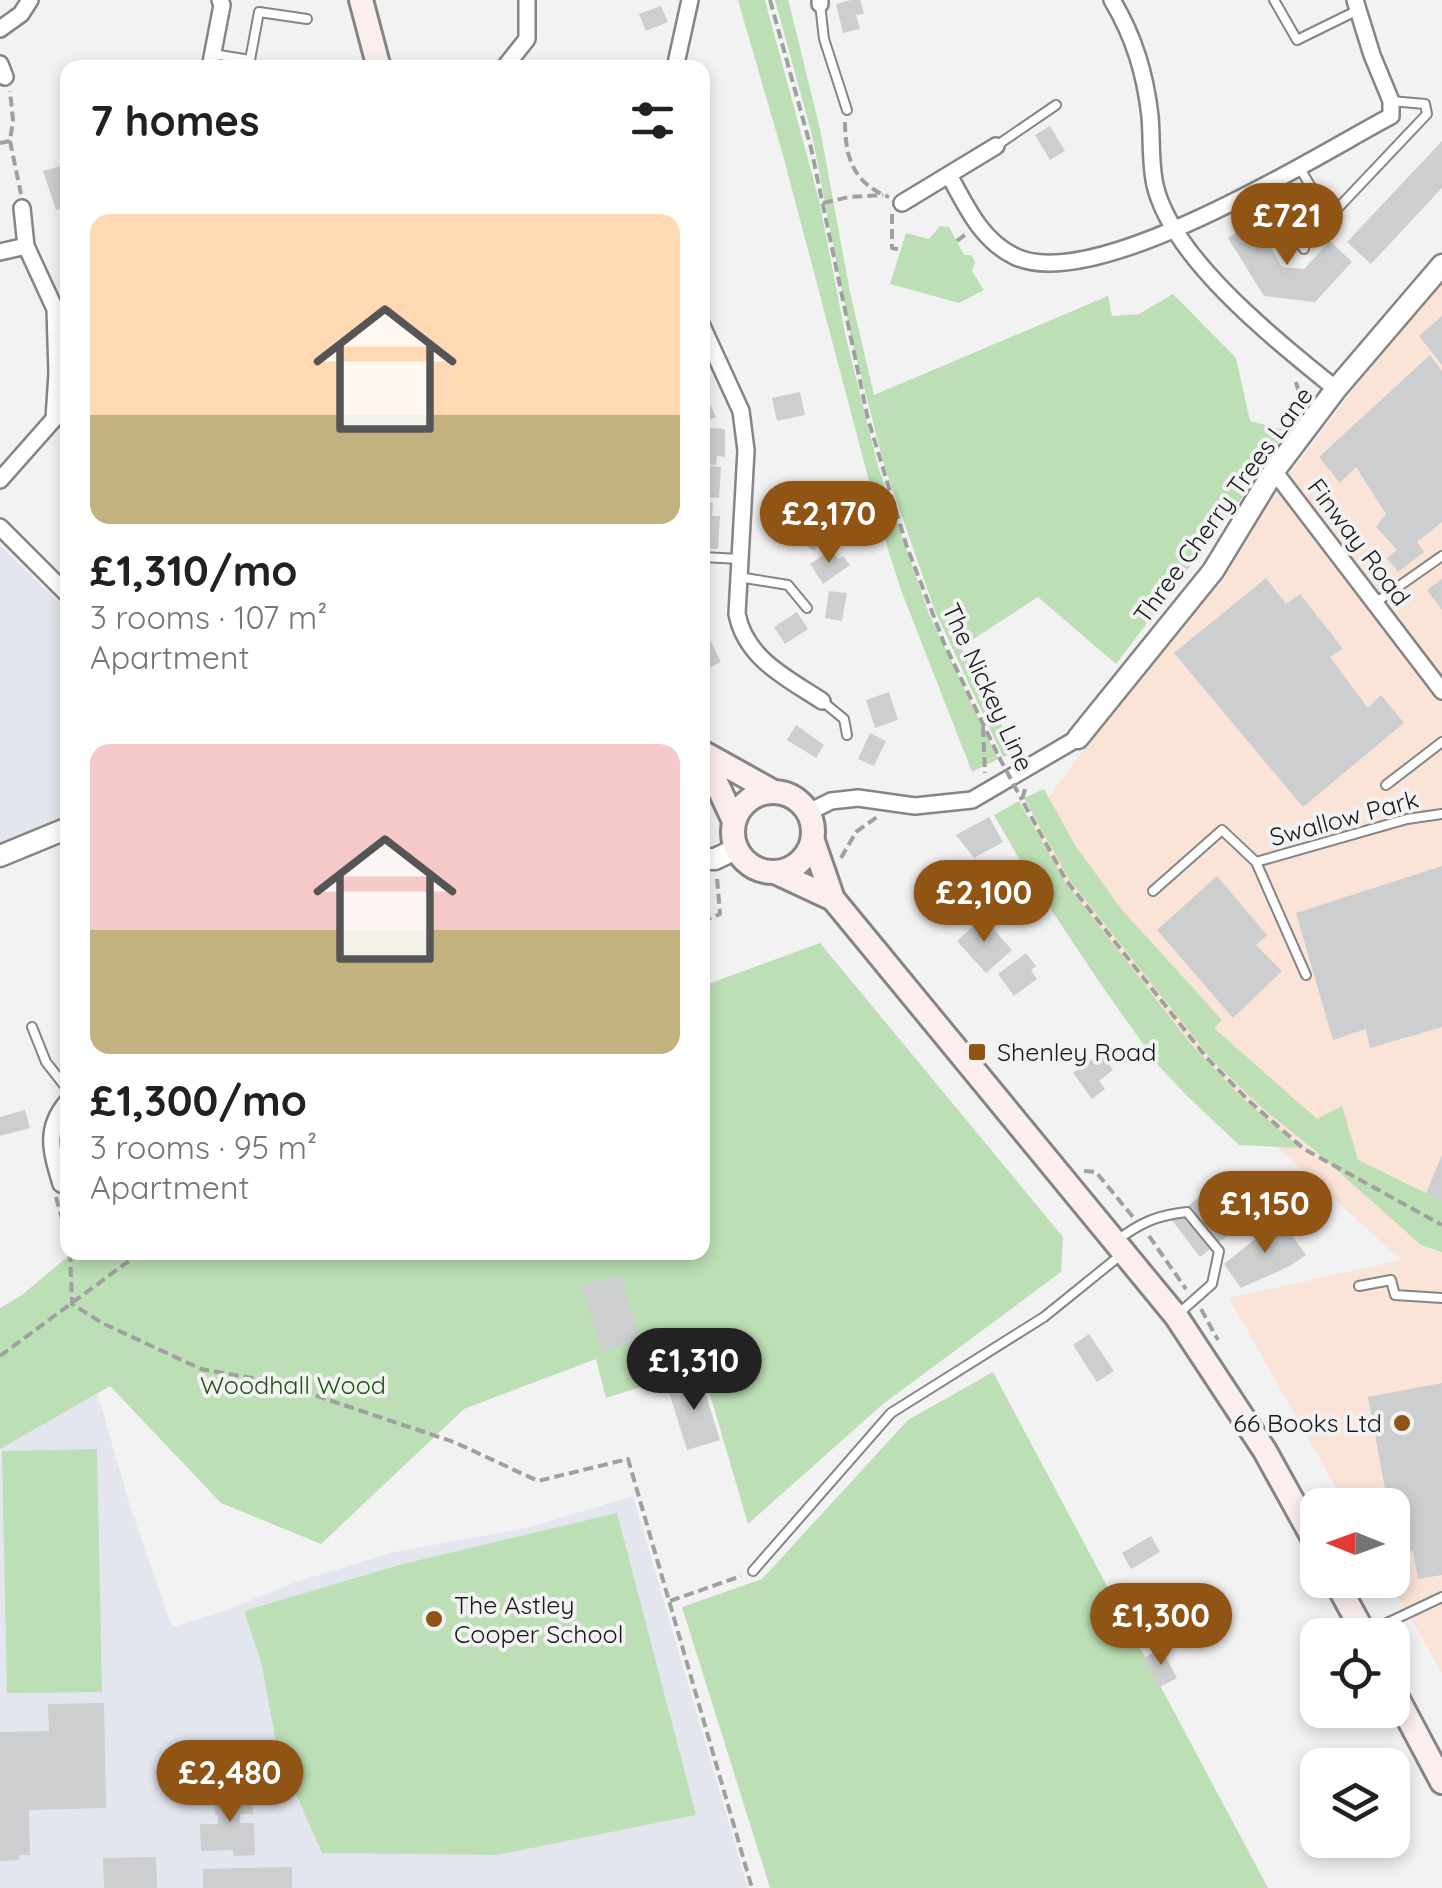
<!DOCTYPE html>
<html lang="en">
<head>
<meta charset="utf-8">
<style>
  body { margin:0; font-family:Quicksand,sans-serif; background:#f2f2f2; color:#202124; height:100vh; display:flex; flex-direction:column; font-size:38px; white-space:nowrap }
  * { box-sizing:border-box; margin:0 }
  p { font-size:32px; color:#757577 }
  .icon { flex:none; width:55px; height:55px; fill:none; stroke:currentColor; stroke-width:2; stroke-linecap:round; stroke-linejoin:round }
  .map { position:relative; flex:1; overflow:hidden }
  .side { position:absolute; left:60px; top:60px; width:650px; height:1200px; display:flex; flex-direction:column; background:#fff; border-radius:20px; box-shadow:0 5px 15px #0003 }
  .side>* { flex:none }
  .needle { width:65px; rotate:271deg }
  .controls { position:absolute; left:1300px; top:1488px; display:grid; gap:20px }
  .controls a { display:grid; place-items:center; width:110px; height:110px; border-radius:20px; background:#fff; box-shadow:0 5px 15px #0003; font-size:50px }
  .price { position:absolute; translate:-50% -85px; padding:0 22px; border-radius:35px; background:#905415; color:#fff; font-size:32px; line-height:65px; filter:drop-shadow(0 2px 5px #0008) }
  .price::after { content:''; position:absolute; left:50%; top:60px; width:30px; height:22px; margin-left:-15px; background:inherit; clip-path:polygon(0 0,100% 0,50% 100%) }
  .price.selected { background:#222; color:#fff }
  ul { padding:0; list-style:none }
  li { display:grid; align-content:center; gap:20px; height:530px; padding:0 30px }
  li span { display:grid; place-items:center; height:310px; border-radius:20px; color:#555 }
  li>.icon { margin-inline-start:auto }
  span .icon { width:180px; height:180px; fill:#fffc; stroke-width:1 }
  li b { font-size:42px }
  h2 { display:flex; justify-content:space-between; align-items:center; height:120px; padding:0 30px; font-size:42px }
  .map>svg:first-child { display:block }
  .built { fill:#e4e6ef }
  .industrial { fill:#fae3d7 }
  .green { fill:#bcdfb5 }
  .building { fill:#cdcecf }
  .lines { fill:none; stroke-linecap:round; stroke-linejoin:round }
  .service-casing { stroke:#858586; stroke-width:12 }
  .minor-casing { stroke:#858586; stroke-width:20 }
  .tertiary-casing { stroke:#858586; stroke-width:25 }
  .secondary-casing { stroke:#858586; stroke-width:28 }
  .path { stroke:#a0a0a1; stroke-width:4; stroke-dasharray:10 5; stroke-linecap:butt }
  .service { stroke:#fff; stroke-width:8 }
  .minor { stroke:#fff; stroke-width:15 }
  .tertiary { stroke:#fff; stroke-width:20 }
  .secondary { stroke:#fceeed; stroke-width:22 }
  .path-bridge { stroke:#a0a0a1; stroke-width:4; stroke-dasharray:10 5; stroke-linecap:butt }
  .poi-dot { fill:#905415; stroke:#f2f2f3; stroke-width:4 }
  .labels { text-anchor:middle; stroke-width:8; stroke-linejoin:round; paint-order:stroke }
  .street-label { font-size:25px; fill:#191919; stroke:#f2f2f3 }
  .poi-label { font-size:25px; fill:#191919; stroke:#f2f2f3; text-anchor:start }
  .park-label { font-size:25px; fill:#205415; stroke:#f2f2f3 }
</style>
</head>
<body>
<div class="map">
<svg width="1442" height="1888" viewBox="0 0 1442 1888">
  <rect width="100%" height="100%" fill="#f2f2f3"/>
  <path class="built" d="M0,545L68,611L67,819L0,844Z
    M85,1350L130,1506L172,1627L224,1611L299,1581L394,1552L527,1528L633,1496L748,1888H0V1421Z"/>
  <path class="industrial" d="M1442,271V1673L1389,1580H1392V1505H1346L1229,1298L1401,1260L1253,1125L1014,843Z"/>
  <path class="green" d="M738,0H765L819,200L846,338L878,466L929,614L998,759L972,772L901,590L882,530L784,159Z
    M775,0H788L789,3L820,129L850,292L874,395L1108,296L1112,316L1139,314L1173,294L1236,358L1250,421L1288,431L1255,471L1247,491L1116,664L1038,597L961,647L1016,752L1003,757L935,611L884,465L851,337L812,135Z
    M940,226L949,227L964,255H971L975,262L972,271L984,290L959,303L890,284L906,233L929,239Z
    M1044,789L1075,845L1122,910L1222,1020L1214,1028L1317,1119L1342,1106L1358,1160L1442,1201V1252L1421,1245L1312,1148L1263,1109L1212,1060L1069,879L1024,798Z
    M1019,801L1065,882L1190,1043L1240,1096L1301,1148L1239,1145L1186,1095L1158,1065L1102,986L1032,881L994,815Z
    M820,943L1063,1237L1061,1272L883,1404L748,1524L702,1367L606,1398L596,1359L464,1409L321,1544L221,1503L110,1386L0,1449V1308L22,1295L72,1253L702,1252L703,986Z
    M993,1372L1268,1888H770L682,1607L762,1579L908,1420Z
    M97,1449L102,1692L7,1693L2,1451Z
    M617,1513L696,1815L497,1855L322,1853L278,1753L261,1661L244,1611L399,1565Z"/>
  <path class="building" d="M851,0H860L864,14L856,15L860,29L843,33L836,4Z
    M661,6L668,22L646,31L639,14Z
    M1050,126L1065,151L1050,160L1035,135Z
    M1442,141V188L1371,264L1347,242Z
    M68,164V206L56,210L43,171Z
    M1255,221L1282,267L1304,269L1330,241L1352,262L1315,302L1264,296L1228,238Z
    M1442,316V365L1419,336Z
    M1430,355L1442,371V522L1417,542L1424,552L1398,572L1387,558L1397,550L1376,527L1386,514L1356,467L1340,483L1319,457Z
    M702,386L716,417L702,423Z
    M800,392L805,415L777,421L772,398Z
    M709,428L725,429V457L717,456L716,465L702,464V455L707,456Z
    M702,466L721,467L719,498L702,497Z
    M702,502L713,503L712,516H720L718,549L702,548Z
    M805,515L828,530L814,551L792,536Z
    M832,549L838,559L843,556L850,565L823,584L810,564Z
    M1266,578L1286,604L1300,594L1343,649L1330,657L1368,708L1381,695L1404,723L1303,807L1174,653Z
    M1442,579V610L1427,590Z
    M829,591L847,593L842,621L825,618Z
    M797,612L808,629L785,644L774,627Z
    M709,638L721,662L702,671V641Z
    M889,692L898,720L875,728L866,700Z
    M796,725L824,745L816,758L787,740Z
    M870,733L886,741L874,766L858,759Z
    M989,817L1003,842L974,858L956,835Z
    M1442,866V1027L1370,1048L1366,1029L1333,1040L1296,913Z
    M1217,876L1267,935L1256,945L1282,971L1233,1018L1157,930Z
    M983,917L1012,950L986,973L957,941Z
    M1026,953L1036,966L1031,970L1037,979L1014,996L998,974Z
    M1101,1053L1113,1070L1099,1081L1105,1089L1092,1099L1073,1073Z
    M25,1110L30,1128L0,1136V1117Z
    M1442,1155V1201L1426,1194Z
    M1226,1176L1256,1214L1200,1257L1171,1219Z
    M1280,1219L1306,1255L1290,1266L1241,1288L1224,1264Z
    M620,1274L640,1340L602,1352L581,1286Z
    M1089,1334L1114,1371L1097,1382L1073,1345Z
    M700,1376L720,1440L687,1450L667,1386Z
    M1442,1383V1575L1418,1579L1413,1551L1397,1554L1392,1505H1388L1368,1397Z
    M1151,1536L1160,1552L1131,1569L1122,1553Z
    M1161,1648L1177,1678L1160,1687L1144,1658Z
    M104,1703L106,1808L29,1810L30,1855H19V1860L0,1861V1732L49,1731L48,1704Z
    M1359,1752L1366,1765H1336Z
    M252,1790L253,1814H240V1823H254L255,1855L233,1856V1850L201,1851L200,1824H218V1815H215L214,1791Z
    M156,1857L157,1888H104L103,1858Z
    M292,1867V1888H203V1869Z"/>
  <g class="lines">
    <defs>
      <path id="service" d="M1274,0L1297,40L1358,10
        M820,4L824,39L847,110
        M213,54L250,60L259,12L307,19
        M996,146L1056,105
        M1298,165L1325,211L1339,207L1427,114L1425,104L1391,101
        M1265,187L1304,249
        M702,557L740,559
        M739,577L788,585L807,608
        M1375,603L1442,556
        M822,701L844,719L847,735
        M1386,785L1442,742
        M1256,862L1407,819L1442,814
        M1153,891L1222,830L1256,862L1306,975
        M32,1027L46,1062L68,1090
        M1116,1241C1140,1223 1157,1215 1187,1212L1219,1251L1212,1284L1177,1315
        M1359,1286L1391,1280L1395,1295L1442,1298
        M753,1571L891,1413L1044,1317L1122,1254
        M1368,1632L1442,1597"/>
      <path id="minor" d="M820,0V4
        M1112,0C1134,37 1145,73 1150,116C1152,139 1150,162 1155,185C1172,259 1278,342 1336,389
        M0,29L21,14L30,0
        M0,64L5,77
        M210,68L222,5L220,0
        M504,68L527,39V0
        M675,68L690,0
        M949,175C966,206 981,240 1014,256C1093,296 1314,157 1391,116V101L1372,55L1355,0
        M902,203L996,146
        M0,252L26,246
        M702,326L741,411L746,450L737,614C746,659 787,678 822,701
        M1274,471L1442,691
        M0,480L54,419L57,373L55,309L26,246L22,208
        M0,527L68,595
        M809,812L831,801L858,798L915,806L972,800L1078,738
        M61,1184C51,1151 44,1128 68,1101"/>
      <path id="tertiary" d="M1078,738L1213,571L1274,471L1336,389L1442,265
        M0,856L68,828
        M702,859H715L736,849"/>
      <path id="secondary" d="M361,0L379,68
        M702,752L772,791
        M702,752L734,821
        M733 832a40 40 0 1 1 80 0a40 40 0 1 1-80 0Z
        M813,841L833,899L1176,1316L1265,1451L1318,1547
        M775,872L833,899
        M1335,1580L1365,1635
        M1392,1688L1442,1782"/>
    </defs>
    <use href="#service" class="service-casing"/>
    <use href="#minor" class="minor-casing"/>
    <use href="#tertiary" class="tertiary-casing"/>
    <use href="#secondary" class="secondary-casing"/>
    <path class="path" d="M770,0L811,148L868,419L907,547L944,643L999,757
      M845,122C845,158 854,184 889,197
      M10,141L21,194
      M0,143L10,141L13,120L10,91
      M823,203L849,197L883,195
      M892,214V248L901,250
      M957,241L966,234
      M1296,382L1301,400
      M983,727L985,773
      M1025,789L1022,800L1066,880L1206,1057L1249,1101L1304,1149L1442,1225
      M841,858L856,832L877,817
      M702,922L720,914L717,878
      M1084,1171L1096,1172L1133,1217
      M56,1197L68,1241
      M1149,1236L1186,1289
      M70,1252L72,1304L102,1323L201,1369L275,1382L454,1442L538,1481L628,1459L752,1888
      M1201,1309L1218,1340
      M0,1356L141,1252
      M670,1601L741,1576
      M1392,1653L1401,1669"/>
    <use href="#service" class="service"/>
    <use href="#minor" class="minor"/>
    <use href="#tertiary" class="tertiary"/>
    <use href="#secondary" class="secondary"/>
    <path class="path-bridge" d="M999,757L1022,800"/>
  </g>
  <g class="poi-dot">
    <rect x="967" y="1042" width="20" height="20" rx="5"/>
    <circle cx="1402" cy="1423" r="10"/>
    <circle cx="434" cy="1619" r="10"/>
  </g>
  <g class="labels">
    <g class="street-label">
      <text transform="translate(1223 505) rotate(-54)" y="9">Three Cherry Trees Lane</text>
      <text transform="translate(1359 542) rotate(53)" y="9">Finway Road</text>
      <text transform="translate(988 687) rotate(65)" y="9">The Nickey Line</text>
      <text transform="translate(1344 818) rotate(-15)" y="9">Swallow Park</text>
    </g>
    <g class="poi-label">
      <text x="997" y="1061">Shenley Road</text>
      <text x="1382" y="1432" text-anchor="end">66 Books Ltd</text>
      <text x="454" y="1614">The Astley<tspan x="454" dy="29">Cooper School</tspan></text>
    </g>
    <g class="park-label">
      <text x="293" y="1394">Woodhall Wood</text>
    </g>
  </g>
</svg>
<div class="controls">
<a><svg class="needle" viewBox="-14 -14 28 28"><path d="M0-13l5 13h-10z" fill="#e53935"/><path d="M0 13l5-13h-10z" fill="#757577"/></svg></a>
<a><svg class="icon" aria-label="locate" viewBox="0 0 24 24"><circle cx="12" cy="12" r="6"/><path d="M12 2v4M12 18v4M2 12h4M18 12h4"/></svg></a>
<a><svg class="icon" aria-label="layers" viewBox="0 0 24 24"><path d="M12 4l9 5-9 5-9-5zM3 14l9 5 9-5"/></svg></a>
</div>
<b class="price" style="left:1287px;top:268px">£721</b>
<b class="price" style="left:829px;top:566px">£2,170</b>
<b class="price" style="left:984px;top:945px">£2,100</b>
<b class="price" style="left:1265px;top:1256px">£1,150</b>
<b class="price selected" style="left:694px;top:1413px">£1,310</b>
<b class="price" style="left:1161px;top:1668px">£1,300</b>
<b class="price" style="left:230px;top:1825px">£2,480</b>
<section class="side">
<h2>7 homes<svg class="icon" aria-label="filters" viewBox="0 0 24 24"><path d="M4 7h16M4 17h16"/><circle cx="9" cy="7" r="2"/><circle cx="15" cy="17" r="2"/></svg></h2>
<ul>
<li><span style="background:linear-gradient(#ffd9b3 65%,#c2b280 0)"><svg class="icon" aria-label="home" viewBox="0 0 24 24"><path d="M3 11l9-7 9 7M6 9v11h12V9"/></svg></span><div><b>£1,310/mo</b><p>3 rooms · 107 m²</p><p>Apartment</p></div></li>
<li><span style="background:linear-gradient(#f6c9c9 60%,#c2b280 0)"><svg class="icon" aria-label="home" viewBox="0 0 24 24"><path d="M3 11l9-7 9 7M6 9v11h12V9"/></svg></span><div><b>£1,300/mo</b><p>3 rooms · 95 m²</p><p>Apartment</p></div></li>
</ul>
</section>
</div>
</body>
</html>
